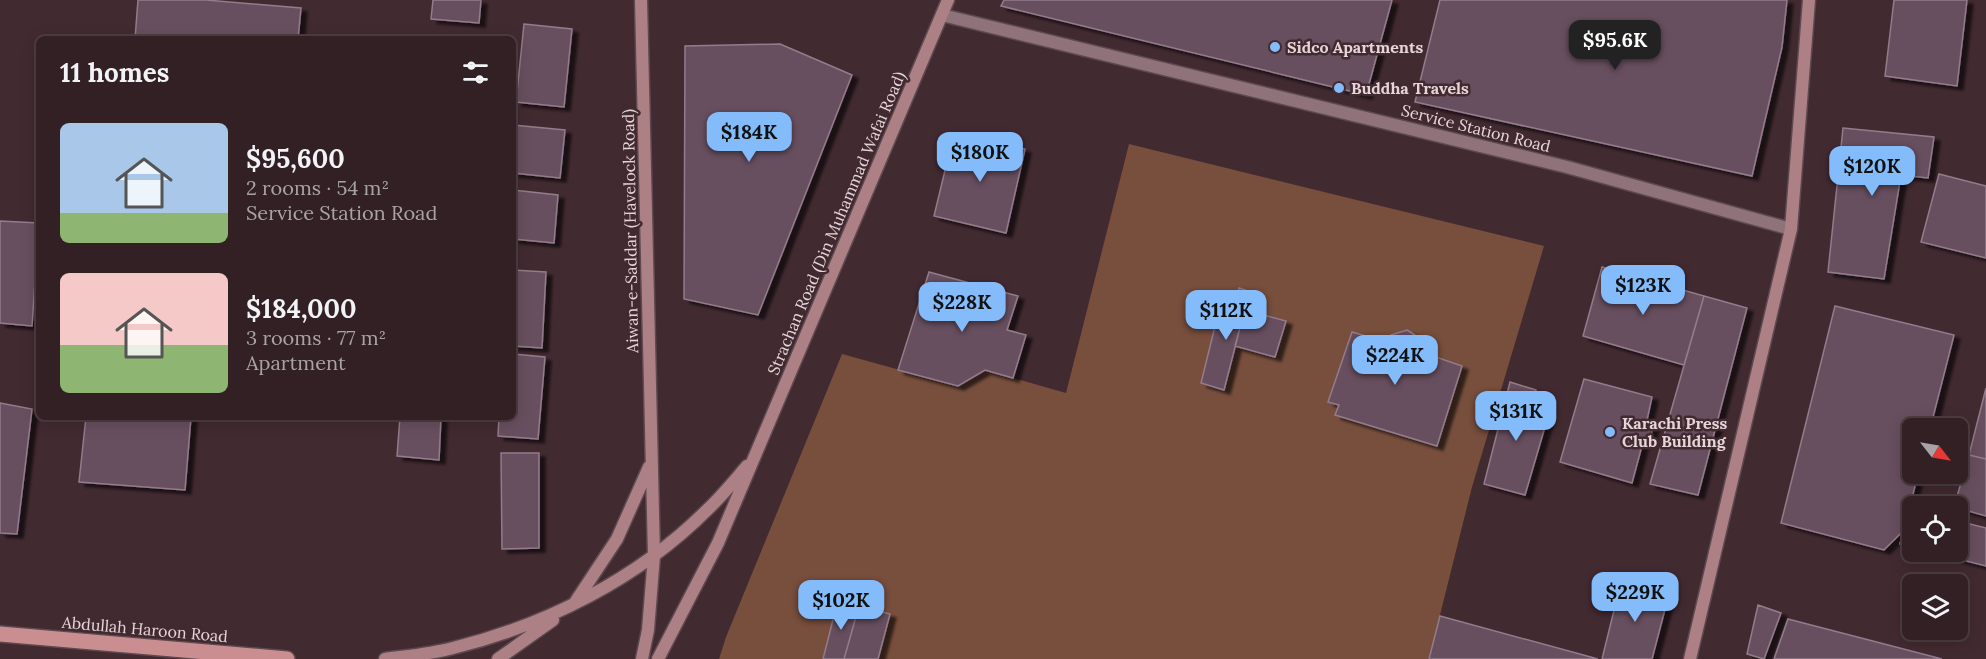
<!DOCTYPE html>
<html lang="en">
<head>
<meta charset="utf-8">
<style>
  body { margin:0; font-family:Lora,serif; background:#3d2d32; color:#f1f3f6; height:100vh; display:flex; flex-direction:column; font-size:22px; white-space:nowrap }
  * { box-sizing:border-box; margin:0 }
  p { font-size:20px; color:#a8a3a7 }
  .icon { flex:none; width:33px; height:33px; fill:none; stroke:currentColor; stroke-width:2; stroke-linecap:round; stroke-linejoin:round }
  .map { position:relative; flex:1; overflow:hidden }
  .drawer { position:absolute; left:36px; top:36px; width:480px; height:384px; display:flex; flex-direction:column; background:#322025; border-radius:9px; box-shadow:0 3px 15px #0003,0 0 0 2px #4d3e42 }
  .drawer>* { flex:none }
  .needle { width:39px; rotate:121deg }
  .fabs { position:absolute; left:1902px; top:418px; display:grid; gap:12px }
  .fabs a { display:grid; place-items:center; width:66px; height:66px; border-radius:9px; background:#322025; box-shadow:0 3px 15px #0003,0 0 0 2px #4d3e42; font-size:30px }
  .price { position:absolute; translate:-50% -51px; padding:0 14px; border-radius:12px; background:#84bcfb; color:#111; font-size:20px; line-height:39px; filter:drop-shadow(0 2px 3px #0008) }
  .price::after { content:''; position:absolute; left:50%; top:36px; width:18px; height:14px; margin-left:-9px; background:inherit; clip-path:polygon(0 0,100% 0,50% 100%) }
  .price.selected { background:#222; color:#fff }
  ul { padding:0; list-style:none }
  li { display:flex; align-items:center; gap:18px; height:150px; padding:0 24px }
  li span { display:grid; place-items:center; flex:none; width:168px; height:120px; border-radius:9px; color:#555 }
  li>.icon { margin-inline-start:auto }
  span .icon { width:72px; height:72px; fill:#fffc; stroke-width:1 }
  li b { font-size:26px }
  h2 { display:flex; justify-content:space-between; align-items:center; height:72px; padding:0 24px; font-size:26px }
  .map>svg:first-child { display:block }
  .green { fill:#784e3d }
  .building { fill:#67505f; stroke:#937b8b; stroke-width:1.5; filter:url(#shadow) }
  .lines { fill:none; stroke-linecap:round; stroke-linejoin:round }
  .minor-casing { stroke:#5d494f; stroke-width:15 }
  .secondary-casing { stroke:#5d494f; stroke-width:15 }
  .primary-casing { stroke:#5d494f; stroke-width:18 }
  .minor { stroke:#8f727a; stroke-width:12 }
  .secondary { stroke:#ad8085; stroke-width:12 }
  .primary { stroke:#cb8e90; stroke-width:15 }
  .poi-dot { fill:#84bcfb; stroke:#422a31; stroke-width:2 }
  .labels { text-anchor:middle; stroke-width:5; stroke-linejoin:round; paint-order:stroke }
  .poi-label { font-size:16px; font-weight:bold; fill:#e6d6da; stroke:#422a31; text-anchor:start }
  .street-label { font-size:16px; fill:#e6d6da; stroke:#422a31 }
</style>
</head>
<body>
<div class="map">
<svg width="1986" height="659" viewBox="0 0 1986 659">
  <defs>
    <filter id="shadow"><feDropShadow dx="6" dy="4" stdDeviation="1.5" flood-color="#0009"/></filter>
  </defs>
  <rect width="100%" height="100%" fill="#422a31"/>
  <path class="green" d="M1129,144L1544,246L1472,487L1429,659H719L726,637L842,354L958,386L985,370L1066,393Z"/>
  <path class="building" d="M138,0H206L301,8L298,39H135Z
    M433,0H481L479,23L431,19Z
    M1004,0H1392L1366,95L1001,6Z
    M1440,0H1787L1782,47L1752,176L1415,102Z
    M1894,0H1967L1957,86L1885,76Z
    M524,24L572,29L564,107L516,102Z
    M780,44L852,75L758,315L684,299L685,46Z
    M513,125L565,130L560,178L513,173Z
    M1843,128L1934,137L1928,178L1901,175L1884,279L1828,272Z
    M954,133L1025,149L1006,233L934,216Z
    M1939,174L1986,186V258L1921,242Z
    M513,190L558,195L554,243L513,239Z
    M0,221L39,223L32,326L0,323Z
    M1602,267L1704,296L1684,365L1583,336Z
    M513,270L546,272L542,348L513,346Z
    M929,272L1018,296L1007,330L1026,335L1013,378L985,370L958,386L898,370Z
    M1239,288L1254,293L1247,322L1242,320L1224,390L1201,383L1219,310L1231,314Z
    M1704,296L1747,308L1698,495L1650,484Z
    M1835,306L1954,335L1930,429H1912V474H1918L1904,530L1884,550L1781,523Z
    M1249,311L1286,321L1275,357L1235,346L1242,320L1247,322Z
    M1407,330L1423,340L1430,355L1462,366L1437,446L1335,415L1339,405L1328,402L1352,332L1386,342L1391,335Z
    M513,354L545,357L538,439L498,436L499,417H513Z
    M1584,379L1652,397L1647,420L1654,422L1649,443L1643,442L1632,483L1560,462Z
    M1510,382L1536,390L1529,415L1547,420L1525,495L1484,484Z
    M1986,388V459L1969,455Z
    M0,403L32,409L17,534L0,533Z
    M86,417H191L185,490L79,482Z
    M400,417H441L439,460L397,456Z
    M501,453H539V548L502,549Z
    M1969,455L1986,459V516L1954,507Z
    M1909,510L1912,511V547L1900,544Z
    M1958,521L1986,528V566L1931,552H1958Z
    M1621,582L1669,594L1652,659H1602Z
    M838,600L859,606L844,659H823Z
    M1758,605L1781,613L1764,659L1747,654Z
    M859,606L890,614L878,659H844Z
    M1440,616L1598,659H1429Z
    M1788,619L1942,659H1774Z"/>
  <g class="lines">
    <defs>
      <path id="minor" d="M942,15L1567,167L1791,229"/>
      <path id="secondary" d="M641,0L654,556L648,630L642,659
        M576,601L617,539L649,467
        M385,659C407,656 431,654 453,648C546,625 638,579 707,510C721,497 734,481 747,466
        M498,659L553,620
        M658,659L718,543L948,0
        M1690,659L1791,229L1809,0"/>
      <path id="primary" d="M0,634L287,659"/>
    </defs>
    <use href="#minor" class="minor-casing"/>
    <use href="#secondary" class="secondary-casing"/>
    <use href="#primary" class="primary-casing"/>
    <use href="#minor" class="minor"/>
    <use href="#secondary" class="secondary"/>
    <use href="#primary" class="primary"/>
  </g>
  <g class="poi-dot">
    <circle cx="1275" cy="47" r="6"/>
    <circle cx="1339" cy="88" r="6"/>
    <circle cx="1610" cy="432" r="6"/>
  </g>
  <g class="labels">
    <g class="poi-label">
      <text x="1287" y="53">Sidco Apartments</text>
      <text x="1351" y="94">Buddha Travels</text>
      <text x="1622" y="429">Karachi Press<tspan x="1622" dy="18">Club Building</tspan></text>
    </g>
    <g class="street-label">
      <text transform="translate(1476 128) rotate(14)" y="6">Service Station Road</text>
      <text transform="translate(836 223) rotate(-67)" y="6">Strachan Road (Din Muhammad Wafai Road)</text>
      <text transform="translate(630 231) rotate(-91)" y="6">Aiwan-e-Saddar (Havelock Road)</text>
      <text transform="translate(145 629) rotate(5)" y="6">Abdullah Haroon Road</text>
    </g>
  </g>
</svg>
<div class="fabs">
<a><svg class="needle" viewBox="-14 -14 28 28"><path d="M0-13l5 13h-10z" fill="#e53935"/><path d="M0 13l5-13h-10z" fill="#a8a3a7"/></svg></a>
<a><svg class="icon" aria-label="locate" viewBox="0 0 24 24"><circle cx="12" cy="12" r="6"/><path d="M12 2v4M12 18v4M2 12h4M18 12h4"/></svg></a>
<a><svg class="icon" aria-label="layers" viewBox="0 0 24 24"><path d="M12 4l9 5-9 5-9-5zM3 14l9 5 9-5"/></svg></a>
</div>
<b class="price selected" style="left:1615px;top:71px">$95.6K</b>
<b class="price" style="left:749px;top:163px">$184K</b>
<b class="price" style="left:980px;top:183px">$180K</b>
<b class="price" style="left:1872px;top:197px">$120K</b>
<b class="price" style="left:1643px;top:316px">$123K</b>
<b class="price" style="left:962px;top:333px">$228K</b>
<b class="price" style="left:1226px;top:341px">$112K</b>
<b class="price" style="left:1395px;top:386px">$224K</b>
<b class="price" style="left:1516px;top:442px">$131K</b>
<b class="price" style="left:1635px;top:623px">$229K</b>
<b class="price" style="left:841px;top:631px">$102K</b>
<section class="drawer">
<h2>11 homes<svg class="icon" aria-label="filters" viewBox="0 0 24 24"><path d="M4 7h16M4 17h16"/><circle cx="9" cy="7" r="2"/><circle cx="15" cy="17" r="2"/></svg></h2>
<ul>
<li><span style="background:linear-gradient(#a9c7e8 75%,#8fb573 0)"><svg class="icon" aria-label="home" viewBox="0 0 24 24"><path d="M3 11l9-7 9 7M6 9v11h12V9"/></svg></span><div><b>$95,600</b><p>2 rooms · 54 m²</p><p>Service Station Road</p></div></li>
<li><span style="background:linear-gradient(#f6c9c9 60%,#8fb573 0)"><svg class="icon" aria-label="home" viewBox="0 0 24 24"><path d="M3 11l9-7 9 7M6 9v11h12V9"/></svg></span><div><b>$184,000</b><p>3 rooms · 77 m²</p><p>Apartment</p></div></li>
</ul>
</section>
</div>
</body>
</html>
